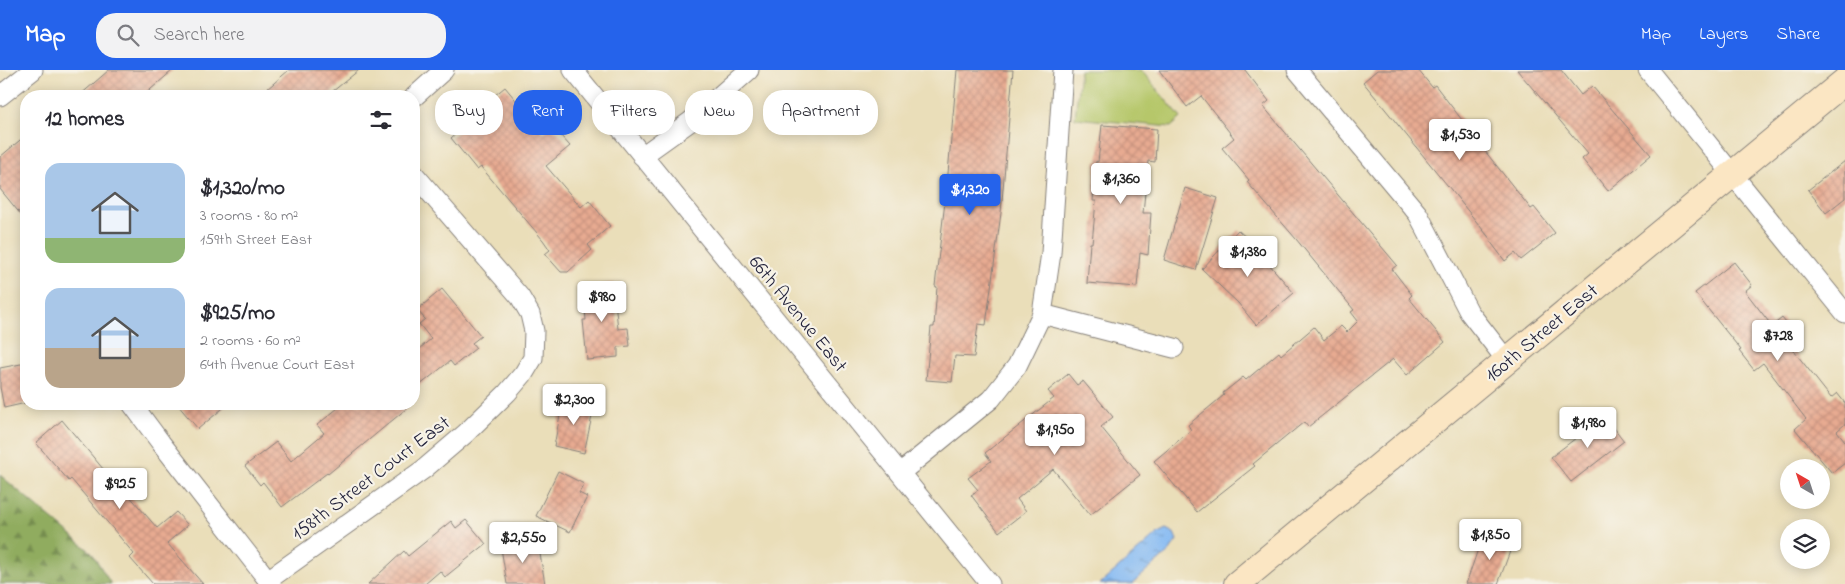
<!DOCTYPE html>
<html lang="en">
<head>
<meta charset="utf-8">
<style>
  body { margin:0; font-family:"Indie Flower",sans-serif; background:#f2f2f3; color:#2b2b33; height:100vh; display:flex; flex-direction:column; font-size:19px; white-space:nowrap }
  * { box-sizing:border-box; margin:0 }
  p { font-size:16px; color:#7c7c81 }
  .icon { flex:none; width:28px; height:28px; fill:none; stroke:currentColor; stroke-width:2; stroke-linecap:round; stroke-linejoin:round }
  .map { position:relative; flex:1; overflow:hidden }
  .panel { position:absolute; left:20px; top:20px; width:400px; height:320px; display:flex; flex-direction:column; background:#fff; border-radius:20px; box-shadow:0 2px 12px #0003 }
  .panel>* { flex:none }
  .banner { position:absolute; left:435px; top:20px; width:475px; height:45px; display:flex; gap:10px }
  .needle { width:32px; rotate:321deg }
  .fabs { position:absolute; left:1780px; top:389px; display:grid; gap:10px }
  .fabs a { display:grid; place-items:center; width:50px; height:50px; border-radius:50%; background:#fff; box-shadow:0 2px 12px #0003; font-size:25px }
  .price { position:absolute; translate:-50% -42px; padding:0 11px; border-radius:5px; background:#fff; color:#222; font-size:16px; line-height:32px; filter:drop-shadow(0 1px 2px #0008) }
  .price::after { content:''; position:absolute; left:50%; top:30px; width:15px; height:11px; margin-left:-8px; background:inherit; clip-path:polygon(0 0,100% 0,50% 100%) }
  .price.current { background:#2563eb; color:#fff }
  ul { padding:0; list-style:none }
  li { display:flex; align-items:center; gap:15px; height:125px; padding:0 25px }
  li span { display:grid; place-items:center; flex:none; width:140px; height:100px; border-radius:15px; color:#555 }
  li>.icon { margin-inline-start:auto }
  span .icon { width:60px; height:60px; fill:#fffc; stroke-width:1 }
  li b { font-size:21px }
  h2 { display:flex; justify-content:space-between; align-items:center; height:60px; padding:0 25px; font-size:21px }
  .tag { padding:0 18px; border-radius:20px; background:#fff; box-shadow:0 2px 12px #0003; font-size:18px; line-height:45px }
  .tag.current { background:#2563eb; color:#fff }
  header { display:flex; align-items:center; gap:30px; box-sizing:border-box; height:70px; padding:0 25px; background:#2563eb; color:#fff }
  header strong { font-size:24px }
  nav { display:flex; gap:28px; margin-inline-start:auto; font-size:18px }
  .search { width:350px; height:45px; background:#f2f2f3; display:flex; align-items:center; gap:12px; box-sizing:border-box; padding:0 18px; border-radius:20px; color:#7c7c81; font-size:19px }
  .map>svg:first-child { display:block }
  .forest { fill:url(#forest-firs); stroke:#59674c }
  .park { fill:#b6c76a; stroke:#6c7452 }
  .water { fill:url(#water-ripples); stroke:#546e97 }
  .building { fill:url(#building-cross-hatch) }
  .lines { fill:none; stroke-linecap:round; stroke-linejoin:round }
  .street-casing { stroke:#86807a; stroke-width:21 }
  .secondary-casing { stroke:#86807a; stroke-width:28 }
  .street { stroke:#fff; stroke-width:19 }
  .secondary { stroke:#fbe6c3; stroke-width:26 }
  .labels { text-anchor:middle; stroke-width:4.5; stroke-linejoin:round; paint-order:stroke }
  .street-label { font-size:20px; fill:#22223b; stroke:#f7f3e8 }
</style>
</head>
<body>
<header>
<strong>Map</strong>
<div class="search"><svg class="icon" aria-label="search" viewBox="0 0 24 24"><circle cx="10" cy="10" r="6"/><path d="M15 15l6 6"/></svg>Search here</div>
<nav><a>Map</a><a>Layers</a><a>Share</a></nav>
</header>
<div class="map">
<svg width="1845" height="514" viewBox="0 0 1845 514">
  <defs>
    <pattern id="forest-firs" width="22" height="20" patternUnits="userSpaceOnUse" patternTransform="scale(1.25)"><rect width="22" height="20" fill="#90ac5e"/><path d="M5 1l3.5 6h-7zM16 11l3.5 6h-7z" fill="#758c4f"/></pattern>
    <pattern id="water-ripples" width="26" height="14" patternUnits="userSpaceOnUse" patternTransform="scale(1.25)"><rect width="26" height="14" fill="#85baf3"/><path d="M2 4q2-2 4 0t4 0M15 11q2-2 4 0t4 0" fill="none" stroke="#6c97c6"/></pattern>
    <pattern id="building-cross-hatch" width="8" height="8" patternUnits="userSpaceOnUse" patternTransform="scale(1.25)"><rect width="8" height="8" fill="#e7aa91"/><path d="M0 0l8 8M0 8l8-8" fill="none" stroke="#c6927e"/></pattern>
  </defs>
  <rect width="100%" height="100%" fill="#f7f3e8"/>
  <filter id="ink" filterUnits="userSpaceOnUse"><feTurbulence type="fractalNoise" baseFrequency=".02" numOctaves="2"/><feDisplacementMap in="SourceGraphic" scale="10" xChannelSelector="R" yChannelSelector="G"/><feConvolveMatrix kernelMatrix="1 2 1 2 8 2 1 2 1" color-interpolation-filters="sRGB"/></filter>
  <filter id="wash" filterUnits="userSpaceOnUse"><feTurbulence type="fractalNoise" baseFrequency=".0096" numOctaves="4" result="noise"/><feDisplacementMap in="SourceGraphic" scale="20" xChannelSelector="R" yChannelSelector="G"/><feGaussianBlur stdDeviation="1.12" result="paint"/><feColorMatrix in="noise" values="0 0 0 0 0 0 0 0 0 0 0 0 0 0 0 0 0 1.4 0 .05"/><feComposite in="paint" operator="in"/></filter>
  <g filter="url(#wash)">
    <rect width="100%" height="100%" fill="#eadeb9"/>
    <path class="forest" d="M0,405L92,483L111,514H0Z"/>
    <path class="park" d="M1080,0H1141L1181,48L1171,57L1075,48Z"/>
    <path class="water" d="M1166,459L1174,463L1177,470L1170,481L1132,514H1100L1158,463Z"/>
    <g id="blocks">
      <path class="building" d="M109,0H173L143,26H79Z
        M289,0H359L327,26H259Z
        M957,0H1013L1001,143L986,255L978,254L974,287L955,286L952,312L926,310L931,257H934L937,217L935,216L947,115Z
        M1159,0H1245L1269,31L1263,36L1397,195L1392,199L1412,225L1409,228L1445,272L1407,305L1393,289L1308,357L1304,352L1253,394L1255,396L1197,442L1154,391L1191,360L1188,355L1224,325L1223,323L1243,307L1246,310L1279,282L1281,285L1314,257L1324,270L1341,256L1347,262L1358,251L1351,242L1354,240L1296,169L1247,112L1249,110L1222,78L1234,68L1201,26L1187,37Z
        M1377,0H1418L1432,17L1435,15L1462,50L1461,51L1531,139L1534,137L1555,163L1521,190L1515,183L1505,191L1490,171L1491,170L1452,121L1363,12Z
        M1517,0H1561L1581,25L1592,16L1651,85L1608,121L1582,89L1588,84Z
        M505,17L543,63L552,56L570,76L546,96L581,137L589,130L610,156L588,175L592,180L568,202H561L545,184L550,180L543,170L481,97L477,100L451,68L469,52L466,49Z
        M1102,55L1157,59L1155,92L1148,91L1143,143H1151L1148,185L1140,183L1137,217L1087,213L1090,173H1092L1096,131H1093L1096,91L1098,92Z
        M26,65V151L0,119V87Z
        M1845,91V128L1826,143L1808,120Z
        M1185,118L1218,128L1196,200L1164,190Z
        M1238,160L1264,184L1262,186L1294,223L1256,255L1238,233L1202,199Z
        M1734,192L1752,215L1745,221L1772,256L1782,248L1799,269L1790,276L1831,328L1837,323L1845,333V354L1837,361L1845,371V393L1832,403L1795,359L1806,349L1763,293L1754,300L1739,281L1741,280L1695,223Z
        M613,213L618,259L628,258L630,276L618,277V287L587,290L583,250H586L583,217Z
        M442,219L481,266L472,273L476,278L454,296L450,291L414,320V283L431,269L419,254L425,249L417,240Z
        M26,293V333L4,338L0,317V298Z
        M1068,304L1077,315L1083,311L1113,347L1101,357L1140,405L1090,445L1053,399L1017,429L1026,441L999,462L971,425L978,420L968,408L991,391L985,383L1054,328L1048,321Z
        M563,330L594,337L584,383L554,376Z
        M177,334H228L198,359Z
        M343,334H412L328,404L327,403L282,437L263,412L260,415L245,396L276,372L291,391L324,363L317,355Z
        M1605,346L1624,371L1571,412L1551,387Z
        M62,350L120,419L122,417L157,458L176,442L188,455L167,473L203,514H153L130,488L134,484L71,409L69,411L36,373Z
        M558,401L584,414L579,423L587,427L570,462L536,446Z
        M466,450L486,474L445,507L440,501L425,514H368L404,481L408,486L451,451L456,458Z
        M1484,462L1513,473L1498,514H1466Z
        M538,472L545,514H507L501,478Z"/>
    </g>
  </g>
  <g filter="url(#ink)">
    <use href="#blocks" fill-opacity="0" stroke="#86807a" stroke-width="1"/>
    <g class="lines">
      <defs>
        <path id="street" d="M573,0L990,514
          M1297,0L1418,144L1469,242L1507,291
          M1648,0L1845,243
          M0,26L33,0
          M414,27L444,0
          M642,86L691,51L749,0
          M1042,244L1174,278
          M132,334L161,373L271,514
          M900,403L991,329L1017,296L1042,244L1051,183L1063,0
          M268,510L424,399L465,364L507,323L524,303L533,288L534,261L530,244L520,227L414,104"/>
        <path id="secondary" d="M1237,514L1845,11"/>
      </defs>
      <use href="#street" class="street-casing"/>
      <use href="#secondary" class="secondary-casing"/>
      <use href="#street" class="street"/>
      <use href="#secondary" class="secondary"/>
    </g>
  </g>
  <g class="labels">
    <g class="street-label">
      <text transform="translate(799 243) rotate(51)" y="7">66th Avenue East</text>
      <text transform="translate(1541 262) rotate(-40)" y="7">160th Street East</text>
      <text transform="translate(370 407) rotate(-37)" y="7">158th Street Court East</text>
    </g>
  </g>
</svg>
<div class="fabs">
<a><svg class="needle" viewBox="-14 -14 28 28"><path d="M0-13l5 13h-10z" fill="#e53935"/><path d="M0 13l5-13h-10z" fill="#7c7c81"/></svg></a>
<a><svg class="icon" aria-label="layers" viewBox="0 0 24 24"><path d="M12 4l9 5-9 5-9-5zM3 14l9 5 9-5"/></svg></a>
</div>
<b class="price" style="left:1460px;top:91px">$1,530</b>
<b class="price" style="left:1121px;top:135px">$1,360</b>
<b class="price current" style="left:970px;top:146px">$1,320</b>
<b class="price" style="left:1248px;top:208px">$1,380</b>
<b class="price" style="left:602px;top:253px">$980</b>
<b class="price" style="left:1778px;top:292px">$728</b>
<b class="price" style="left:574px;top:356px">$2,300</b>
<b class="price" style="left:1588px;top:379px">$1,980</b>
<b class="price" style="left:1055px;top:386px">$1,950</b>
<b class="price" style="left:120px;top:440px">$925</b>
<b class="price" style="left:1490px;top:491px">$1,850</b>
<b class="price" style="left:523px;top:494px">$2,550</b>
<div class="banner">
<a class="tag">Buy</a>
<a class="tag current">Rent</a>
<a class="tag">Filters</a>
<a class="tag">New</a>
<a class="tag">Apartment</a>
</div>
<section class="panel">
<h2>12 homes<svg class="icon" aria-label="filters" viewBox="0 0 24 24"><path d="M4 7h16M4 17h16"/><circle cx="9" cy="7" r="2"/><circle cx="15" cy="17" r="2"/></svg></h2>
<ul>
<li><span style="background:linear-gradient(#a9c7e8 75%,#8fb573 0)"><svg class="icon" aria-label="home" viewBox="0 0 24 24"><path d="M3 11l9-7 9 7M6 9v11h12V9"/></svg></span><div><b>$1,320/mo</b><p>3 rooms · 80 m²</p><p>159th Street East</p></div></li>
<li><span style="background:linear-gradient(#a9c7e8 60%,#b9a48a 0)"><svg class="icon" aria-label="home" viewBox="0 0 24 24"><path d="M3 11l9-7 9 7M6 9v11h12V9"/></svg></span><div><b>$925/mo</b><p>2 rooms · 60 m²</p><p>64th Avenue Court East</p></div></li>
</ul>
</section>
</div>
</body>
</html>
